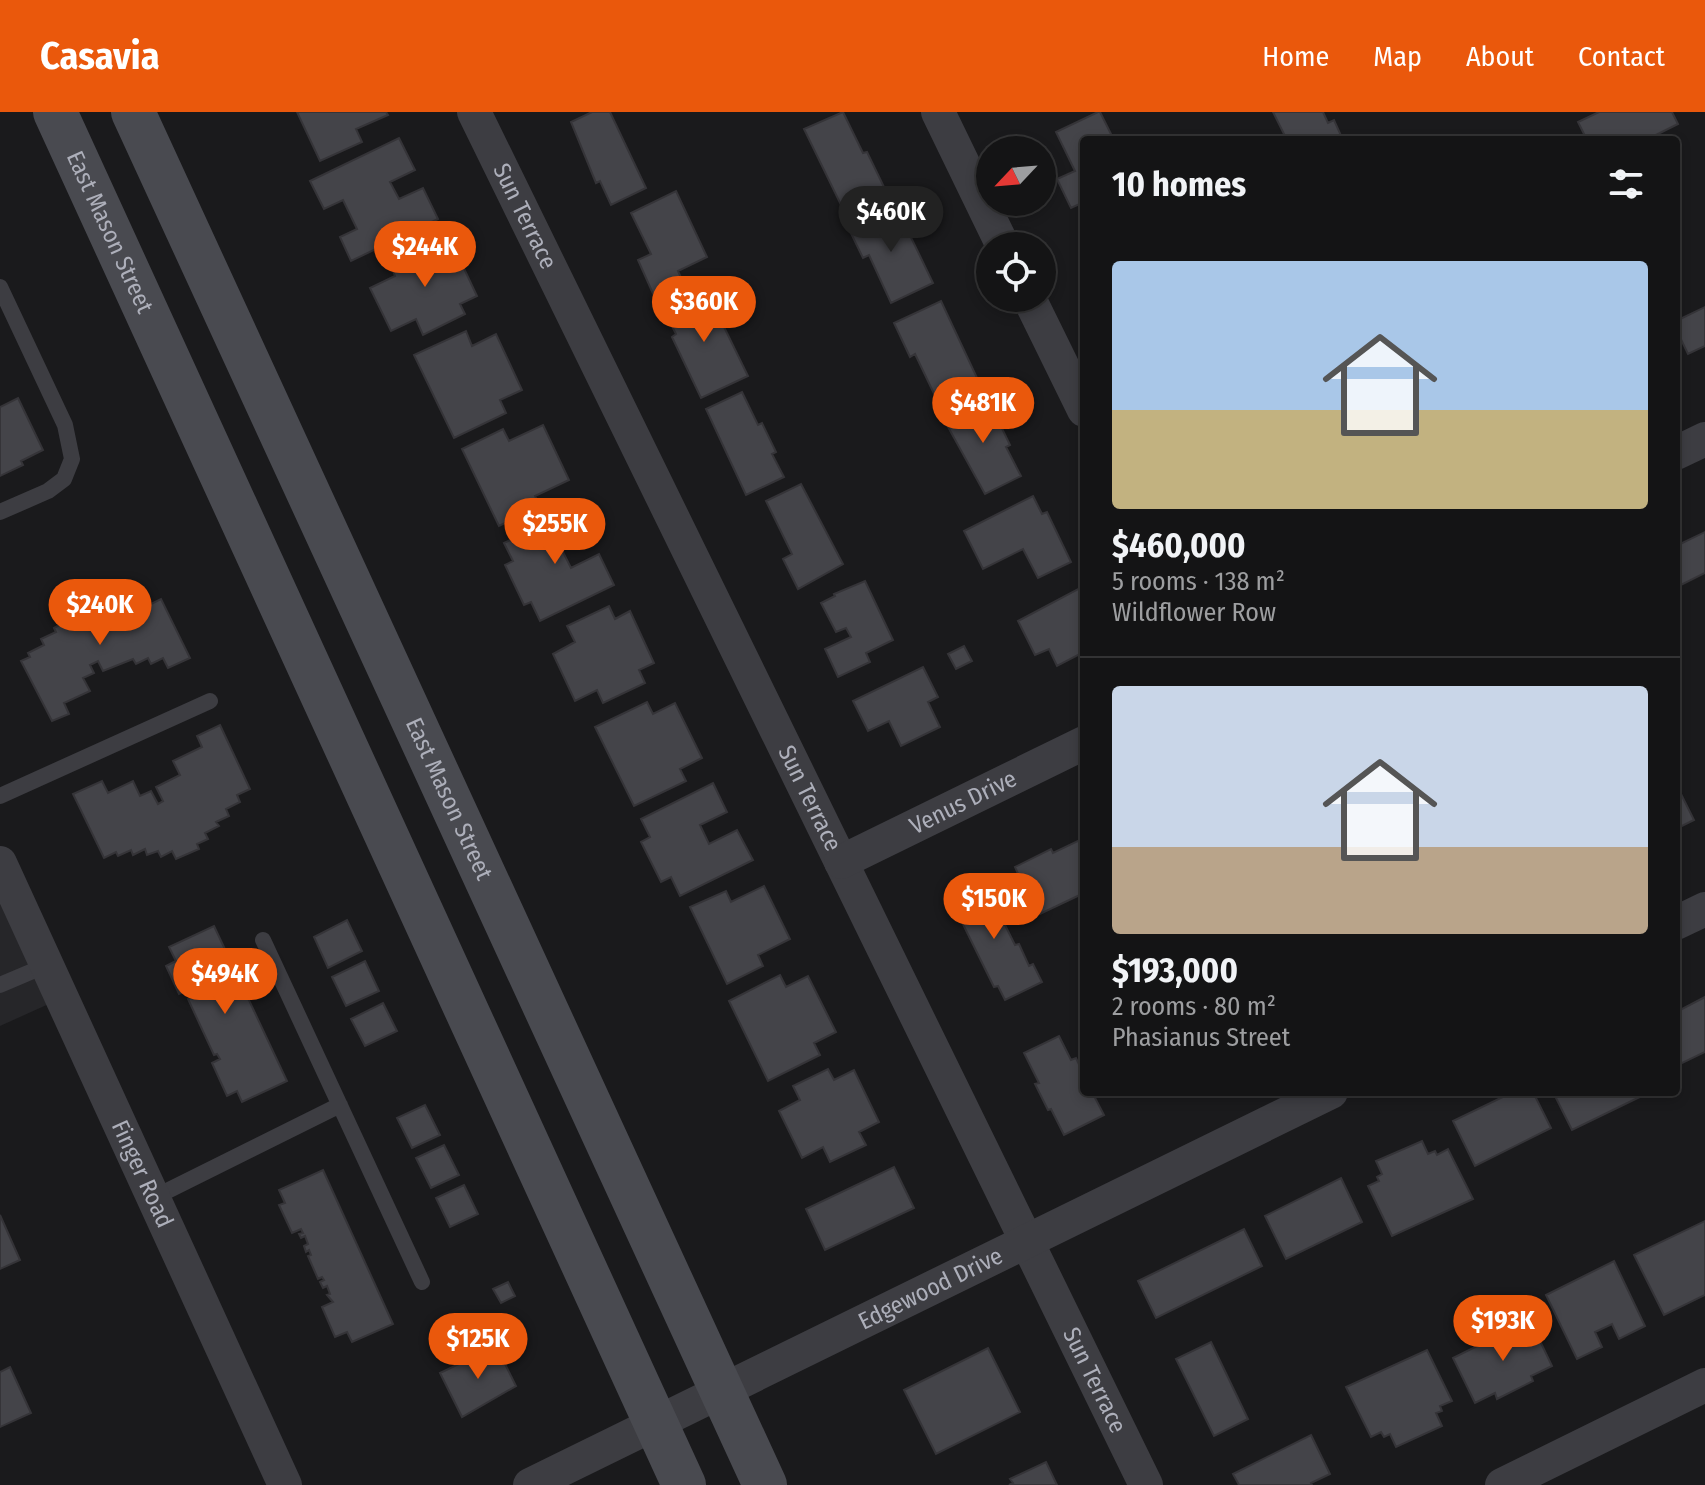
<!DOCTYPE html>
<html lang="en">
<head>
<meta charset="utf-8">
<style>
  body { margin:0; font-family:"Fira Sans Condensed",sans-serif; background:#1d1d1e; color:#f1f3f6; height:100vh; display:flex; flex-direction:column; font-size:30px; white-space:nowrap }
  * { box-sizing:border-box; margin:0 }
  p { font-size:26px; color:#9d9ea0 }
  .icon { flex:none; width:44px; height:44px; fill:none; stroke:currentColor; stroke-width:2; stroke-linecap:round; stroke-linejoin:round }
  .map { position:relative; flex:1; overflow:hidden }
  .side { position:absolute; left:1080px; top:24px; width:600px; height:960px; display:flex; flex-direction:column; background:#141415; border-radius:8px; box-shadow:0 4px 12px #0003,0 0 0 2px #333334 }
  .side>* { flex:none }
  .needle { width:52px; rotate:244deg }
  .buttons { position:absolute; left:976px; top:24px; display:grid; gap:16px }
  .buttons a { display:grid; place-items:center; width:80px; height:80px; border-radius:50%; background:#141415; box-shadow:0 4px 12px #0003,0 0 0 2px #333334; font-size:40px }
  .price { position:absolute; translate:-50% -68px; padding:0 18px; border-radius:28px; background:#ea580c; color:#fff; font-size:26px; line-height:52px; filter:drop-shadow(0 2px 4px #0008) }
  .price::after { content:''; position:absolute; left:50%; top:48px; width:24px; height:18px; margin-left:-12px; background:inherit; clip-path:polygon(0 0,100% 0,50% 100%) }
  .price.on { background:#222; color:#fff }
  ul { padding:0; list-style:none }
  li { display:grid; align-content:center; gap:16px; height:424px; padding:0 32px }
  li+li { border-top:2px solid #333334 }
  li span { display:grid; place-items:center; height:248px; border-radius:8px; color:#555 }
  li>.icon { margin-inline-start:auto }
  span .icon { width:144px; height:144px; fill:#fffc; stroke-width:1 }
  li b { font-size:34px }
  h2 { display:flex; justify-content:space-between; align-items:center; height:96px; padding:0 32px; font-size:34px }
  header { display:flex; align-items:center; gap:48px; box-sizing:border-box; height:112px; padding:0 40px; background:#ea580c; color:#fff }
  header strong { font-size:38px }
  nav { display:flex; gap:44px; margin-inline-start:auto; font-size:28px }
  .map>svg:first-child { display:block }
  .built { fill:#262629 }
  .building { fill:#444449; stroke:#353438; stroke-width:2 }
  .lines { fill:none; stroke-linecap:round; stroke-linejoin:round }
  .service { stroke:#3d3d42; stroke-width:16 }
  .minor { stroke:#3d3d42; stroke-width:34 }
  .secondary { stroke:#494a50; stroke-width:44 }
  .labels { text-anchor:middle; stroke-width:6; stroke-linejoin:round; paint-order:stroke }
  .street-label { font-size:24px; fill:#adafba; stroke:#151517 }
</style>
</head>
<body>
<header>
<strong>Casavia</strong>
<nav><a>Home</a><a>Map</a><a>About</a><a>Contact</a></nav>
</header>
<div class="map">
<svg width="1705" height="1373" viewBox="0 0 1705 1373">
  <rect width="100%" height="100%" fill="#1a1a1c"/>
  <path class="built" d="M0,751L62,886L0,914Z"/>
  <path class="building" d="M297,0H386L388,3L356,17L362,30L320,49Z
    M592,0H610L646,76L611,93L600,69L596,71L571,10Z
    M843,0L863,41L867,40L884,75L842,95L804,17Z
    M1098,0H1100L1114,28H1084V90L1071,96L1057,67L1075,59L1056,20Z
    M1273,0H1323L1328,11L1334,8L1343,28H1287Z
    M1599,0H1672L1678,12L1646,28H1587L1578,10Z
    M399,26L415,58L390,70L399,87L423,76L438,107L351,149L340,125L357,117L343,88L324,97L310,69Z
    M676,79L707,145L678,159L683,170L654,184L638,148L651,142L631,101Z
    M888,94L901,120L907,117L933,171L891,191L869,143L863,146L847,113Z
    M452,131L477,184L460,192L465,202L423,223L416,207L391,219L370,176L395,164L390,151L429,132L433,140Z
    M705,176L748,264L701,286L672,225L676,222L663,197Z
    M941,189L978,268L937,288L915,242L910,245L894,211Z
    M1705,195V234L1688,242L1676,217V209Z
    M466,219L472,234L496,222L522,278L500,288L506,301L454,326L414,243Z
    M742,280L758,313L762,311L776,340L772,342L784,365L746,383L706,297Z
    M981,285L993,310L998,308L1010,333L1006,335L1021,364L985,382L942,304Z
    M18,286L43,338L21,349L23,353L0,364V295Z
    M543,313L569,368L535,384L540,394L499,414L462,337L503,317L509,329Z
    M801,372L843,452L798,477L783,447L792,442L766,389Z
    M1033,384L1042,402L1047,400L1071,450L1038,466L1023,437L983,457L964,419Z
    M578,396L592,424L562,438L571,456L599,442L614,473L540,509L531,490L524,493L505,453L513,449L504,431Z
    M1705,420V461L1679,474L1676,468V434Z
    M865,469L893,528L866,541L870,550L838,565L825,537L851,525L846,516L836,520L821,491L835,484L834,482Z
    M1080,476L1084,484V540L1057,554L1049,537L1035,543L1018,509Z
    M78,484L82,494L94,488L96,493L112,485L117,494L128,489L129,493L146,485L149,493L161,487L190,546L168,556L163,546L151,552L148,546L136,552L133,547L103,559L98,549L90,553L94,561L83,566L90,579L64,591L69,602L52,609L21,549L30,545L28,541L44,533L41,527L56,520L54,516L67,509L59,492Z
    M609,494L615,507L630,499L654,551L639,558L645,571L603,591L597,578L575,589L553,542L575,530L567,514Z
    M964,534L972,549L956,557L948,542Z
    M923,555L938,585L928,590L940,615L901,634L889,609L868,619L853,589Z
    M647,590L653,602L675,591L702,646L680,657L686,669L634,694L595,615Z
    M220,613L250,677L237,683L240,690L226,697L229,704L216,710L219,714L205,721L208,727L197,732L199,737L176,747L172,739L161,745L158,739L147,743L145,737L133,743L131,738L118,744L116,740L104,746L73,682L102,669L108,681L133,669L140,684L151,679L158,692L163,689L156,675L180,663L173,649L202,635L197,624Z
    M713,671L727,700L700,713L709,732L737,718L753,748L680,784L671,765L661,770L641,730L650,725L641,707Z
    M1676,672L1694,708L1676,717Z
    M1084,726V781L1040,802L1021,763L1019,764L1015,755L1051,737L1053,741Z
    M986,769L1006,805L1002,807L1015,833L1019,832L1029,854L1033,852L1042,870L1005,888L998,874L994,875L950,786Z
    M764,774L790,827L758,843L763,854L727,872L690,795L726,779L731,790Z
    M347,808L362,839L328,856L314,825Z
    M214,814L287,969L242,990L237,979L227,984L212,951L220,947L217,942L214,943L188,887L192,885L188,878L179,882L166,854L176,849L169,835Z
    M365,849L379,879L346,894L332,865Z
    M780,863L786,875L808,864L836,920L814,931L820,943L768,969L729,889Z
    M1705,885V940L1676,954V900Z
    M383,891L397,919L365,934L351,907Z
    M1059,924L1071,948L1076,946L1084,963V980H1092L1104,1003L1064,1023L1051,997L1048,998L1035,972L1039,971L1024,941Z
    M828,957L834,968L854,958L879,1010L859,1020L866,1033L830,1050L823,1035L802,1046L779,999L800,988L793,974Z
    M1513,980H1533L1551,1016L1475,1054L1453,1009Z
    M1553,980H1650L1572,1018Z
    M425,993L440,1023L412,1036L397,1006Z
    M1422,1029L1428,1042L1435,1039L1437,1043L1448,1037L1473,1087L1392,1124L1368,1074L1379,1069L1377,1065L1382,1062L1376,1049Z
    M444,1033L459,1063L431,1076L416,1046Z
    M894,1055L914,1096L825,1138L806,1097Z
    M323,1058L393,1212L352,1230L347,1220L335,1225L322,1195L333,1190L327,1183L330,1182L327,1174L323,1176L320,1170L324,1168L322,1165L318,1167L308,1144L311,1143L309,1138L306,1140L304,1134L308,1132L305,1124L301,1126L299,1122L303,1121L301,1117L292,1121L279,1093L285,1091L279,1078Z
    M1341,1066L1362,1110L1286,1147L1265,1104Z
    M464,1073L478,1102L450,1115L436,1086Z
    M0,1103L20,1148L0,1157Z
    M1705,1109V1183L1664,1203L1634,1143Z
    M1244,1117L1262,1154L1156,1206L1138,1169Z
    M1614,1149L1645,1214L1619,1227L1612,1212L1595,1220L1602,1235L1577,1247L1546,1183Z
    M508,1170L515,1184L501,1191L493,1177Z
    M1530,1208L1552,1254L1531,1264L1533,1269L1497,1287L1495,1281L1475,1291L1453,1246Z
    M1211,1230L1248,1307L1214,1324L1176,1247Z
    M496,1234L516,1274L462,1305L440,1261Z
    M988,1236L1020,1300L936,1342L904,1278Z
    M1427,1238L1452,1289L1440,1294L1442,1299L1436,1301L1442,1314L1396,1335L1390,1322L1384,1325L1381,1320L1371,1325L1346,1275Z
    M10,1255L31,1301L0,1315V1260Z
    M1311,1323L1330,1362L1311,1371L1312,1373H1239L1233,1362Z
    M1046,1350L1057,1373H1009L1013,1371L1010,1367Z"/>
  <g class="lines">
    <path class="service" d="M0,175L65,313L72,347L64,367L48,379L0,400
      M0,684L210,589
      M263,828L422,1170
      M0,873L47,853
      M153,1086L340,993"/>
    <g class="minor">
      <path id="s1" d="M474,0L1146,1373"/>
      <path d="M938,0L1003,134"/>
      <path d="M1029,186L1084,298"/>
      <path d="M1676,341L1705,327"/>
      <path id="s2" d="M841,750L1084,631"/>
      <path id="s3" d="M0,751L285,1373"/>
      <path d="M1676,811L1705,797"/>
      <path id="s4" d="M530,1373L1331,980"/>
      <path d="M1502,1373L1705,1273"/>
    </g>
    <g class="secondary">
      <path id="s5" d="M55,0L684,1373"/>
      <path id="s6" d="M133,0L765,1373"/>
    </g>
  </g>
  <g class="labels">
    <g class="street-label">
      <text dy="8" stroke="none"><textPath href="#s1" startOffset="116">Sun Terrace</textPath></text>
      <text dy="8" stroke="none"><textPath href="#s5" startOffset="132">East Mason Street</textPath></text>
      <text dy="8" stroke="none"><textPath href="#s6" startOffset="756">East Mason Street</textPath></text>
      <text dy="8" stroke="none"><textPath href="#s1" startOffset="764">Sun Terrace</textPath></text>
      <text dy="8" stroke="none"><textPath href="#s2" startOffset="136">Venus Drive</textPath></text>
      <text dy="8" stroke="none"><textPath href="#s3" startOffset="342">Finger Road</textPath></text>
      <text dy="8" stroke="none"><textPath href="#s4" startOffset="446">Edgewood Drive</textPath></text>
      <text dy="8" stroke="none"><textPath href="#s1" startOffset="1412">Sun Terrace</textPath></text>
    </g>
  </g>
</svg>
<div class="buttons">
<a><svg class="needle" viewBox="-14 -14 28 28"><path d="M0-13l5 13h-10z" fill="#e53935"/><path d="M0 13l5-13h-10z" fill="#9d9ea0"/></svg></a>
<a><svg class="icon" aria-label="locate" viewBox="0 0 24 24"><circle cx="12" cy="12" r="6"/><path d="M12 2v4M12 18v4M2 12h4M18 12h4"/></svg></a>
</div>
<b class="price on" style="left:891px;top:142px">$460K</b>
<b class="price" style="left:425px;top:177px">$244K</b>
<b class="price" style="left:704px;top:232px">$360K</b>
<b class="price" style="left:983px;top:333px">$481K</b>
<b class="price" style="left:555px;top:454px">$255K</b>
<b class="price" style="left:100px;top:535px">$240K</b>
<b class="price" style="left:994px;top:829px">$150K</b>
<b class="price" style="left:225px;top:904px">$494K</b>
<b class="price" style="left:1503px;top:1251px">$193K</b>
<b class="price" style="left:478px;top:1269px">$125K</b>
<section class="side">
<h2>10 homes<svg class="icon" aria-label="filters" viewBox="0 0 24 24"><path d="M4 7h16M4 17h16"/><circle cx="9" cy="7" r="2"/><circle cx="15" cy="17" r="2"/></svg></h2>
<ul>
<li><span style="background:linear-gradient(#a9c7e8 60%,#c2b280 0)"><svg class="icon" aria-label="home" viewBox="0 0 24 24"><path d="M3 11l9-7 9 7M6 9v11h12V9"/></svg></span><div><b>$460,000</b><p>5 rooms · 138 m²</p><p>Wildflower Row</p></div></li>
<li><span style="background:linear-gradient(#c9d6e8 65%,#b9a48a 0)"><svg class="icon" aria-label="home" viewBox="0 0 24 24"><path d="M3 11l9-7 9 7M6 9v11h12V9"/></svg></span><div><b>$193,000</b><p>2 rooms · 80 m²</p><p>Phasianus Street</p></div></li>
</ul>
</section>
</div>
</body>
</html>
